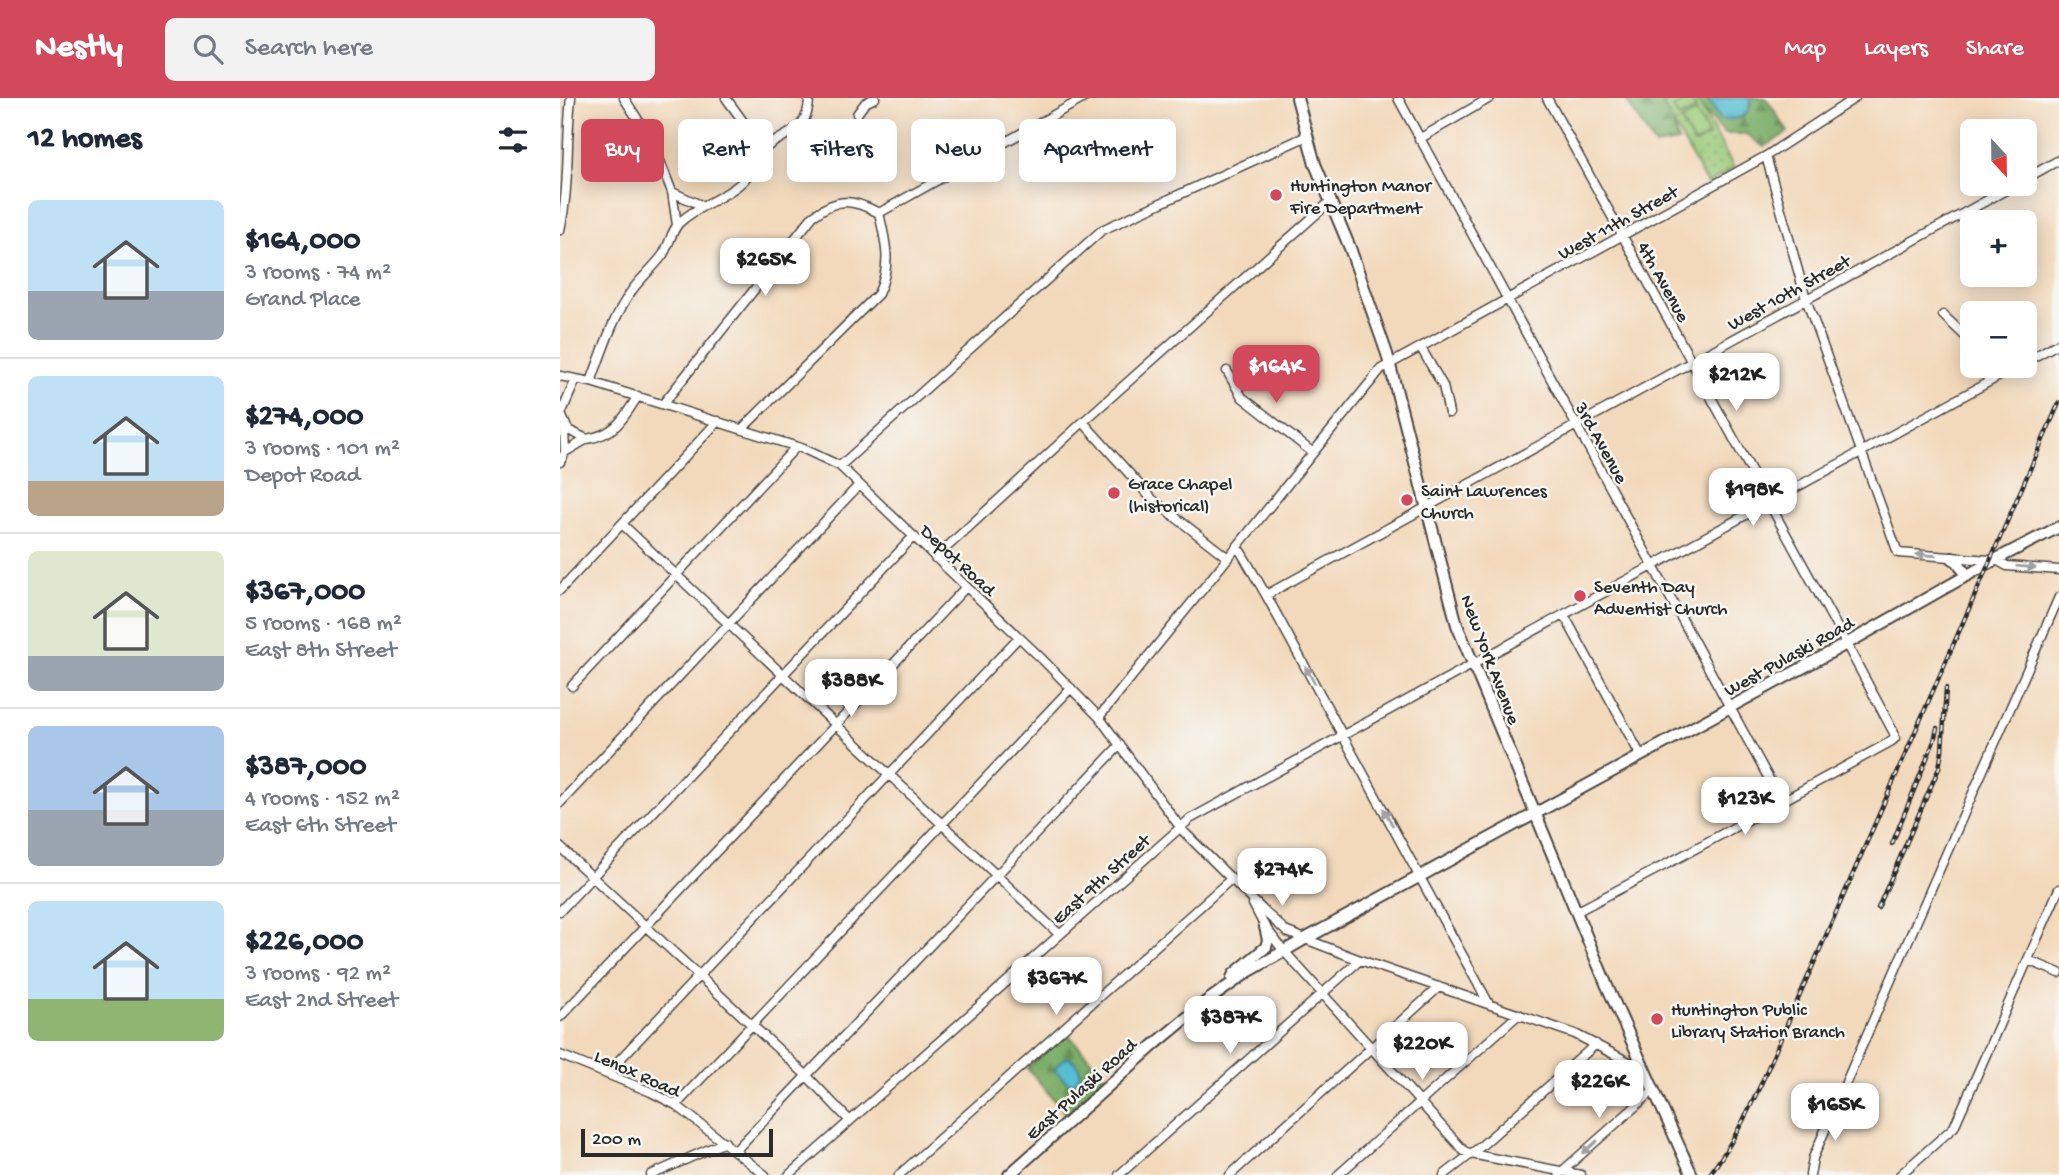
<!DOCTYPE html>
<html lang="en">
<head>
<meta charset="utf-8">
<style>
  body { margin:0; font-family:"Gochi Hand",sans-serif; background:#f2f2f3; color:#1f2937; height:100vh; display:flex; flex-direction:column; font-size:26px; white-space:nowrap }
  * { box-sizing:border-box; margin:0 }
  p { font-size:23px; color:#747a83 }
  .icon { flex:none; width:38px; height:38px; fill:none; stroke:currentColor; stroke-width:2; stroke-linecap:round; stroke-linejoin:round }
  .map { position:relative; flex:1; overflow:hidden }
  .drawer { display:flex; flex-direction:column; background:#fff; width:560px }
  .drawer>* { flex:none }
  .hud { position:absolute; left:21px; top:21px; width:665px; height:63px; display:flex; gap:14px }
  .needle { width:46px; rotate:158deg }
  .controls { position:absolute; left:1400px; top:21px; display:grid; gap:14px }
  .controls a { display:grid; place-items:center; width:77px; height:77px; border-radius:10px; background:#fff; box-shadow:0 4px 18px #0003; font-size:35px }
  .scale { position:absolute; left:21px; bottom:18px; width:192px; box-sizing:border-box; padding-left:7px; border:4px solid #2b2b2b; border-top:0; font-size:19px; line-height:24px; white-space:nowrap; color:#2b2b2b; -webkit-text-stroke:5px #f6f6f2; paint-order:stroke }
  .price { position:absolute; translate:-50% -60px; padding:0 16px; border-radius:14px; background:#fff; color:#222; font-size:23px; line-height:46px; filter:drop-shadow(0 2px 4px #0008) }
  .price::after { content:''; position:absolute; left:50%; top:42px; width:21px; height:16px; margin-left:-10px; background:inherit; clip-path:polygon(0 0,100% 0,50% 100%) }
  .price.on { background:#d1495b; color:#fff }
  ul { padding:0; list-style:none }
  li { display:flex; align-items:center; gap:21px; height:175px; padding:0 28px }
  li+li { border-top:2px solid #e0e1e3 }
  li span { display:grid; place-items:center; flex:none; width:196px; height:140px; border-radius:10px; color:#555 }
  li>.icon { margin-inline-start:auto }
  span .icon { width:84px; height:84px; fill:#fffc; stroke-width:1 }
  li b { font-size:30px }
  h2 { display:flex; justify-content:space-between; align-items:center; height:84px; padding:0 28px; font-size:30px }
  .pill { padding:0 24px; border-radius:10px; background:#fff; box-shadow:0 4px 18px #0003; font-size:24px; line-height:63px }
  .pill.on { background:#d1495b; color:#fff }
  header { display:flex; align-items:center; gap:42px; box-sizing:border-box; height:98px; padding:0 35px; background:#d1495b; color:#fff }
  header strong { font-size:33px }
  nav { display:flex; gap:38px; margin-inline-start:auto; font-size:24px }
  .search { width:490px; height:63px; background:#f2f2f3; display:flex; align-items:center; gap:18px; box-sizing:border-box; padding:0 24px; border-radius:10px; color:#747a83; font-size:26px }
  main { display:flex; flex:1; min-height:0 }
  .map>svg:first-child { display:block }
  .forest { fill:url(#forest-firs); stroke:#546c4a; stroke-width:2 }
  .park { fill:url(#park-dots); stroke:#637a52; stroke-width:2 }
  .garden { fill:#9bca79; stroke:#637a52; stroke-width:2 }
  .water { fill:url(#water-ripples); stroke:#40747f; stroke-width:2 }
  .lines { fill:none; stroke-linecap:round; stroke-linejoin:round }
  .minor-casing { stroke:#494541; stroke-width:11 }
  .major-casing { stroke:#494541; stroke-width:14 }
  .minor { stroke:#fff; stroke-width:8 }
  .major { stroke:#fff; stroke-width:10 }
  .rail-casing { stroke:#2b2b2b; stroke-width:4.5 }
  .rail { stroke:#f6f6f2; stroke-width:2; stroke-dasharray:5; stroke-linecap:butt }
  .oneway { fill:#a0a0a0 }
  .poi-dot { fill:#d1495b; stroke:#f6f6f2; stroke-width:2.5 }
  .labels { text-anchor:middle; stroke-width:5; stroke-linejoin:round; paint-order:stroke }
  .poi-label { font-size:19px; fill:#2b2b2b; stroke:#f6f6f2; text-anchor:start }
  .street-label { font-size:19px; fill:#2b2b2b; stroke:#f6f6f2 }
</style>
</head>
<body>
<header>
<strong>Nestly</strong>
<div class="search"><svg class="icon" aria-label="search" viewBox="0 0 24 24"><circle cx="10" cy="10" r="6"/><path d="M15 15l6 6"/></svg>Search here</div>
<nav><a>Map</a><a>Layers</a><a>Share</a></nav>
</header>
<main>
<section class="drawer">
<h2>12 homes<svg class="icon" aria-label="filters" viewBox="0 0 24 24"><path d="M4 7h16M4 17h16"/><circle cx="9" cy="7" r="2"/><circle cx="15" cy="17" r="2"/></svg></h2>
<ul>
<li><span style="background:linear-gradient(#bfe0f5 65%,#9aa5b1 0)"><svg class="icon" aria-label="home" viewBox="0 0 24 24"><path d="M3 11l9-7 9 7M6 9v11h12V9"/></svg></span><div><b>$164,000</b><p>3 rooms · 74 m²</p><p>Grand Place</p></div></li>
<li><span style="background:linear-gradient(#bfe0f5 75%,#b9a48a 0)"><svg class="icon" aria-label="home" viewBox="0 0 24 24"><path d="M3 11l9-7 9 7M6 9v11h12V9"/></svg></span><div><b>$274,000</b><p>3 rooms · 101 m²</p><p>Depot Road</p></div></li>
<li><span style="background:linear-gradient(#dfe7d0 75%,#9aa5b1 0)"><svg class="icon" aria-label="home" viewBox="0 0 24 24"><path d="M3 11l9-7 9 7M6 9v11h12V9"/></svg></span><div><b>$367,000</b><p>5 rooms · 168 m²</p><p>East 8th Street</p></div></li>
<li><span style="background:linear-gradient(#a9c7e8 60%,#9aa5b1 0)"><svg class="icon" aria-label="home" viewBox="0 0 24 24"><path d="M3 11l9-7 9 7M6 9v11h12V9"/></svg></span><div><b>$387,000</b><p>4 rooms · 152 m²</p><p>East 6th Street</p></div></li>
<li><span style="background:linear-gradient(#bfe0f5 70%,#8fb573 0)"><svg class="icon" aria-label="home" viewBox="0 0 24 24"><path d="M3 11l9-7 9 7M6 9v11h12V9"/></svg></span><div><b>$226,000</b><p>3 rooms · 92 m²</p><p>East 2nd Street</p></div></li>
</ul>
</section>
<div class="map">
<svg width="1499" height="1077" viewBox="0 0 1499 1077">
  <defs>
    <pattern id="forest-firs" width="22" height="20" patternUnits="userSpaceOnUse" patternTransform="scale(1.75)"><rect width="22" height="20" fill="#7cae69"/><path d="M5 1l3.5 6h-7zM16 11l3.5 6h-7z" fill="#668e57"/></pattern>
    <pattern id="park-dots" width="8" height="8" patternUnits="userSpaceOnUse" patternTransform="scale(1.75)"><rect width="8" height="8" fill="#9bca79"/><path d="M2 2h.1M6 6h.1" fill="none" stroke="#7fa463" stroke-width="1.8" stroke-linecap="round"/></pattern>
    <pattern id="water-ripples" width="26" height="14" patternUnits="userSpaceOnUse" patternTransform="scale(1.75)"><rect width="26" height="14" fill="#56bed3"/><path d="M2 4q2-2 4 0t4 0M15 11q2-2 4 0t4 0" fill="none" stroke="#479bab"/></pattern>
  </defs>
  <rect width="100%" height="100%" fill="#f6f6f2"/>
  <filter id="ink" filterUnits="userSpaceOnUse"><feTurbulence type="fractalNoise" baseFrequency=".0143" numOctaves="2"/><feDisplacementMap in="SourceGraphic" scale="14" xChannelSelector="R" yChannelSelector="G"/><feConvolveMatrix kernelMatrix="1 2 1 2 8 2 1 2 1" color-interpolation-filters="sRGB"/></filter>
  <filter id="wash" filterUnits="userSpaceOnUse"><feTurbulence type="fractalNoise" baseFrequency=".00686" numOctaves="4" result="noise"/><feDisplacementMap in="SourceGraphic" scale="28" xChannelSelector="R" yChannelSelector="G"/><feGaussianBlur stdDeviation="1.57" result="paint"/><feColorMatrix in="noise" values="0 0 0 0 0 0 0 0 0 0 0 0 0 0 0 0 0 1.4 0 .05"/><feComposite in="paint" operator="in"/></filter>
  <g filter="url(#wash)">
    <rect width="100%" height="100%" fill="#f3d9bb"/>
    <path class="forest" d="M1065,0H1125L1109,12L1118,44L1095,48Z
      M1132,0H1147L1161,22L1183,19C1188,12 1192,9 1190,0H1206L1228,34L1204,49L1186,36H1165Z
      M507,935L545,978L507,1017L467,970Z"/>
    <path class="park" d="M1116,0H1136L1174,70L1147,86L1103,7Z"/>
    <path class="garden" d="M1130,0L1136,11L1119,20L1113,10Z
      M1136,14L1149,38L1134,46L1121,23Z"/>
    <path class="water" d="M1147,0H1190C1193,19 1176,22 1161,22Z
      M510,959C520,968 524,973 515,985H508L494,971L504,960Z"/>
  </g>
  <g filter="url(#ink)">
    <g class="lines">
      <defs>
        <path id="minor" d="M64,0L93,45L112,94L143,108
          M166,0L204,52
          M838,0L1221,703
          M987,0L1289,551L1334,635L1335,640L1332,643L1120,759L1016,814
          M297,16L305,5L315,0
          M859,41L930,0
          M1206,58L1246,201L1338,455L1430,462L1438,463L1447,468L1499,472
          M1465,81L1499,62
          M112,94L117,127
          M319,115L524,0
          M0,132C10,88 6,44 11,0
          M1383,217L1405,238L1412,251
          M861,250L883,288L889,315
          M1465,264L1499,245
          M1421,268L1429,283
          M667,273L682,299L752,354
          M0,278L31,284L244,351L280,368L482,561L539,619L623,733L706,815L727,834L800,862L1015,936L1086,973
          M16,281L1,316L8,332L27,341C56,336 63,321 78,298
          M31,284C43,252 53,218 73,191C82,179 93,170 102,158C109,149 111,133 119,125C137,107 164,101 182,84C193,74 196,58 207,49C228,33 249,33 249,0
          M103,306L253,118C278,99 292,101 319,115
          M523,324L592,401L668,460
          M4,329L5,354
          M182,331L318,196C332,167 326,145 319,115
          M0,364L5,354L27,341
          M280,368L542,132L747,38
          M62,426L499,836
          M676,450L681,454L706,497L929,906
          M375,460L523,324L771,103
          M0,492L158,323
          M706,497L1457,86
          M1004,517L1081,658
          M12,588L236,349
          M539,619L821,271L1206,58L1295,0
          M0,705L299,387
          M0,749L246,977L289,1022
          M693,806L705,829L724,853L904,1053L911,1056L1021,1077
          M0,813L353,439
          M1468,862L1499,875
          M0,919L406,489
          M0,957L91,994L116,1007L205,1077
          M47,975L459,539
          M116,1007L511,590
          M176,1052L560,647
          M999,1076L1094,992
          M91,1077L165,1044
          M229,1077L630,721L1458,268
          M339,1077L671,781
          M559,1077L800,862
          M670,1077L879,889
          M778,1077L959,916
          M884,1077L920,1049L1036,946
          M1250,1077L1253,1060L1276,1007L1499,499
          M1340,1077L1394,1029L1499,791"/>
        <path id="major" d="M737,0L755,66L790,150L827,256L897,527L1047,888L1132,1077
          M1392,460L1398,464L1407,478
          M672,880L674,876L706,849L708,842L705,829
          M449,1077L594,947L647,903L688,874L745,841L1286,546L1429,465L1499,429"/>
      </defs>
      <use href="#minor" class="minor-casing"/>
      <use href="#major" class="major-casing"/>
      <use href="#minor" class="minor"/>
      <use href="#major" class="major"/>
      <defs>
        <path id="rail" d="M1332,746L1374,643L1377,630
          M1318,810L1379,670L1382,653L1386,590
          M1149,1077C1171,1048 1186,1018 1201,986L1499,305"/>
      </defs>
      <use href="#rail" class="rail-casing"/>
      <use href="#rail" class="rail"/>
    </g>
    <defs><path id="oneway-solid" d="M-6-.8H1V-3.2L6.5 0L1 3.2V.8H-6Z" transform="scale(1.75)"/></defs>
    <g class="oneway">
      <use href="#oneway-solid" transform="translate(1366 457) rotate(-176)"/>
      <use href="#oneway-solid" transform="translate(1466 469) rotate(5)"/>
      <use href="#oneway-solid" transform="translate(750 577) rotate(-119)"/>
      <use href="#oneway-solid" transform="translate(828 719) rotate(-119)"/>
      <use href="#oneway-solid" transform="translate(1030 1049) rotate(139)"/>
    </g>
  </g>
  <g class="poi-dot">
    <circle cx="716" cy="97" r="7"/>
    <circle cx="554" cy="395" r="7"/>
    <circle cx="847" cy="402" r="7"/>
    <circle cx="1020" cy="498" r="7"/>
    <circle cx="1097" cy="921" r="7"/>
  </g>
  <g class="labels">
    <g class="poi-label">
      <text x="730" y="93">Huntington Manor<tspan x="730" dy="22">Fire Department</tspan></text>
      <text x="568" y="391">Grace Chapel<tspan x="568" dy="22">(historical)</tspan></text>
      <text x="861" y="398">Saint Lawrences<tspan x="861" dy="22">Church</tspan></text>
      <text x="1034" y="494">Seventh Day<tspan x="1034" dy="22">Adventist Church</tspan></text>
      <text x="1111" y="917">Huntington Public<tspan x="1111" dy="22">Library Station Branch</tspan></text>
    </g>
    <g class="street-label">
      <text transform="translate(1057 123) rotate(-29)" y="7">West 11th Street</text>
      <text transform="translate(1105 183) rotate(61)" y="7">4th Avenue</text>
      <text transform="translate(1228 193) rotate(-29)" y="7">West 10th Street</text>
      <text transform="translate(1043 344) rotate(61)" y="7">3rd Avenue</text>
      <text transform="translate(399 461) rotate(43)" y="7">Depot Road</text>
      <text transform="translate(1228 557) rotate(-29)" y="7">West Pulaski Road</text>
      <text transform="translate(932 561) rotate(69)" y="7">New York Avenue</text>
      <text transform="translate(540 780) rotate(-42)" y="7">East 9th Street</text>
      <text transform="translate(78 974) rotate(24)" y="7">Lenox Road</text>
      <text transform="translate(520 990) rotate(-42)" y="7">East Pulaski Road</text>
    </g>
  </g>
</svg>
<div class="controls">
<a><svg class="needle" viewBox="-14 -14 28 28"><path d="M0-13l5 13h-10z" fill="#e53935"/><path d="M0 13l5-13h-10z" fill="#747a83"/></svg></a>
<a>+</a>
<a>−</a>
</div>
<div class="scale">200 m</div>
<b class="price" style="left:205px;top:200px">$265K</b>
<b class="price on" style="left:716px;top:307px">$164K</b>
<b class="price" style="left:1176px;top:315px">$212K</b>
<b class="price" style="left:1193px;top:430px">$198K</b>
<b class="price" style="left:291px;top:621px">$388K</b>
<b class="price" style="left:1185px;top:739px">$123K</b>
<b class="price" style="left:722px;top:810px">$274K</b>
<b class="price" style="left:496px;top:919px">$367K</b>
<b class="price" style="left:670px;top:958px">$387K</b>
<b class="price" style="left:862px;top:984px">$220K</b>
<b class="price" style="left:1039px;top:1022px">$226K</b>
<b class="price" style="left:1275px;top:1045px">$165K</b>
<div class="hud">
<a class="pill on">Buy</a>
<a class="pill">Rent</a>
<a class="pill">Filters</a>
<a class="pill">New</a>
<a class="pill">Apartment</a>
</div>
</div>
</main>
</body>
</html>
